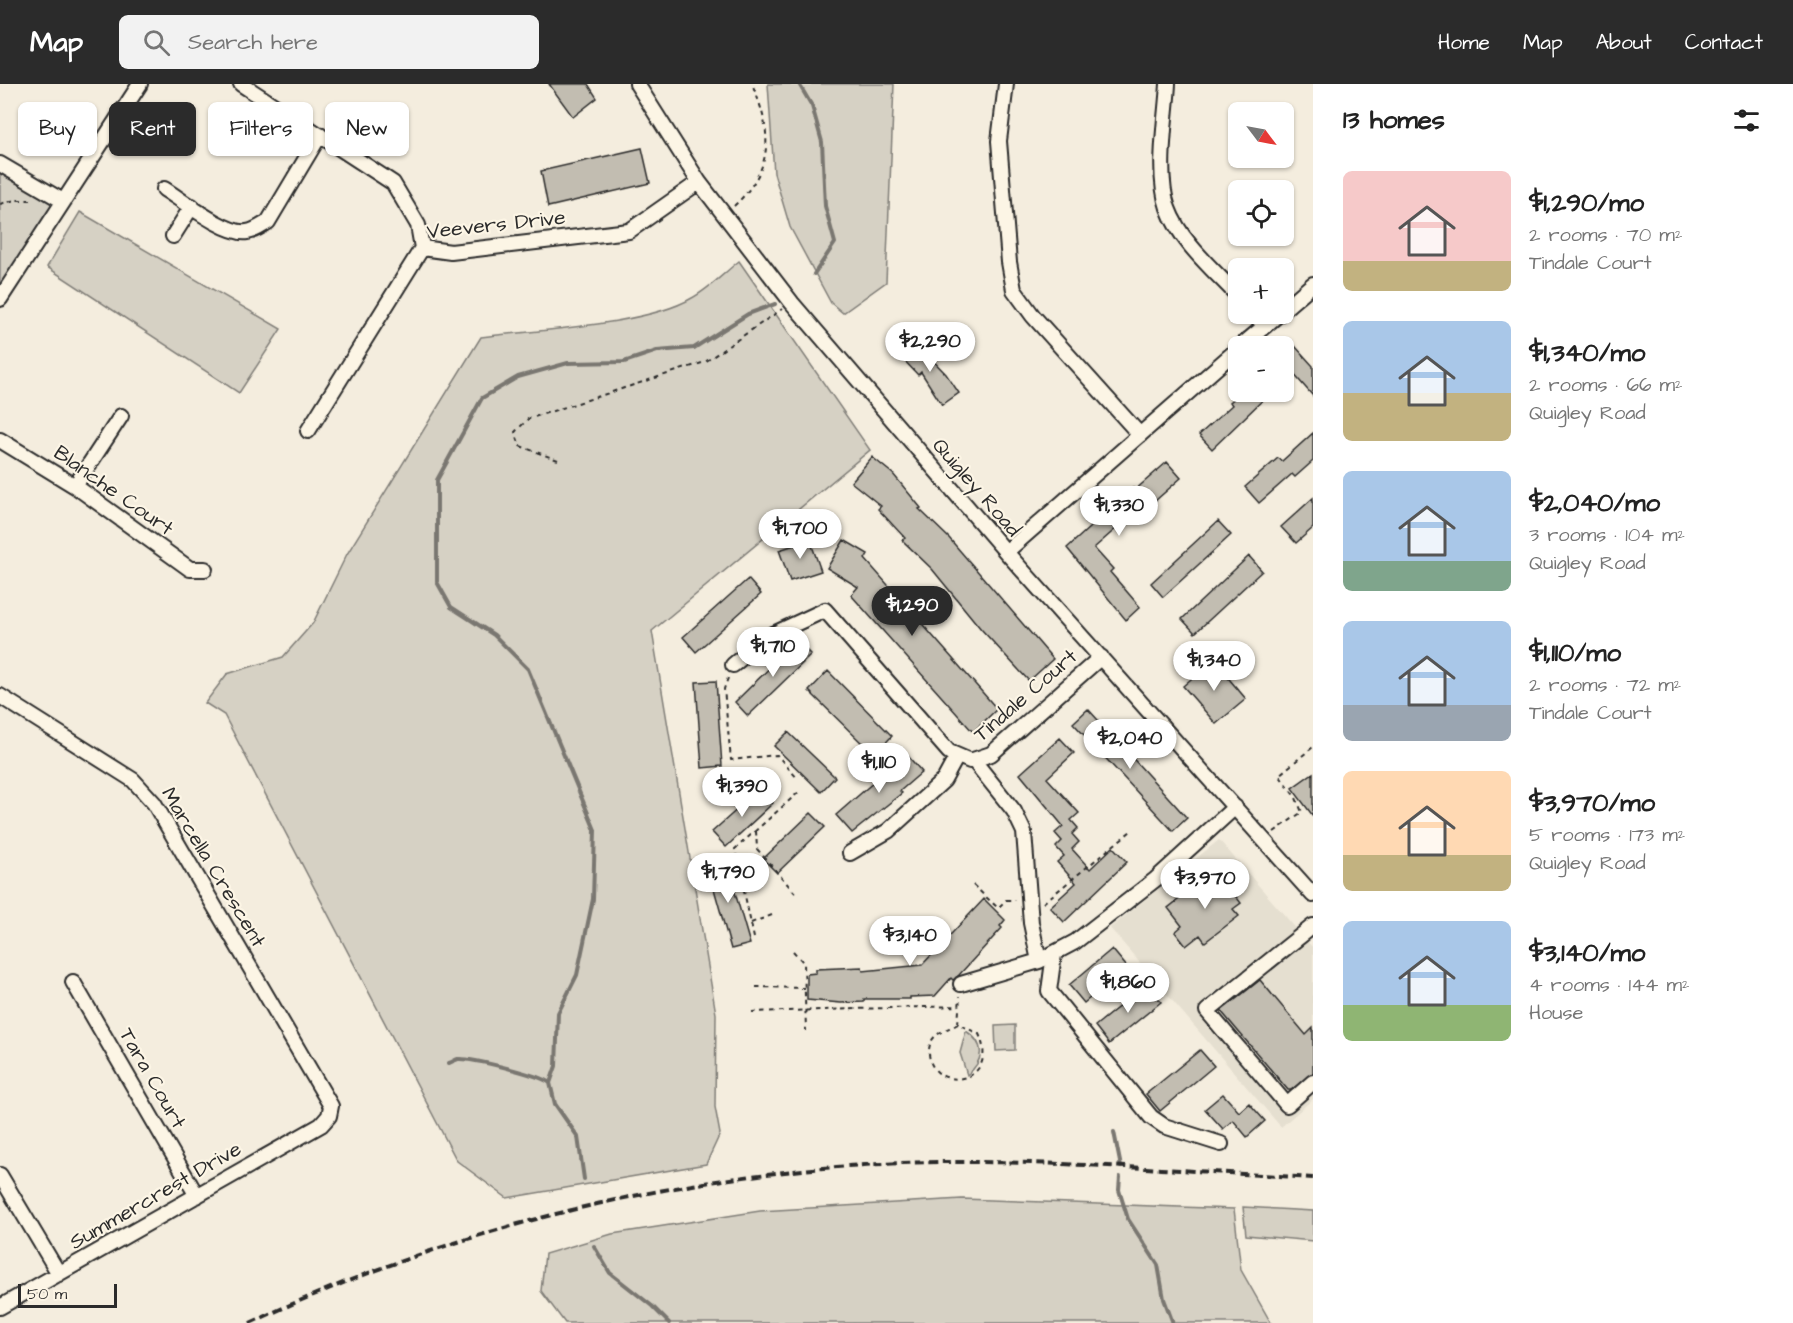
<!DOCTYPE html>
<html lang="en">
<head>
<meta charset="utf-8">
<style>
  body { margin:0; font-family:"Architects Daughter",sans-serif; background:#f2f2f2; color:#222; height:100vh; display:flex; flex-direction:column; font-size:22px; white-space:nowrap }
  * { box-sizing:border-box; margin:0 }
  p { font-size:20px; color:#767676 }
  .icon { flex:none; width:33px; height:33px; fill:none; stroke:currentColor; stroke-width:2; stroke-linecap:round; stroke-linejoin:round }
  .map { position:relative; flex:1; overflow:hidden }
  .sheet { display:flex; flex-direction:column; background:#fff; width:480px }
  .sheet>* { flex:none }
  .hud { position:absolute; left:18px; top:18px; width:570px; height:54px; display:flex; gap:12px }
  .needle { width:39px; rotate:122deg }
  .tools { position:absolute; left:1228px; top:18px; display:grid; gap:12px }
  .tools a { display:grid; place-items:center; width:66px; height:66px; border-radius:9px; background:#fff; box-shadow:0 2px 4px #0004; font-size:30px }
  .scale { position:absolute; left:18px; bottom:15px; width:99px; box-sizing:border-box; padding-left:6px; border:3px solid #2b2b2b; border-top:0; font-size:16px; line-height:21px; white-space:nowrap; color:#2b2b2b; -webkit-text-stroke:4px #fcf5e5; paint-order:stroke }
  .price { position:absolute; translate:-50% -51px; padding:0 14px; border-radius:21px; background:#fff; color:#222; font-size:20px; line-height:39px; filter:drop-shadow(0 2px 3px #0008) }
  .price::after { content:''; position:absolute; left:50%; top:36px; width:18px; height:14px; margin-left:-9px; background:inherit; clip-path:polygon(0 0,100% 0,50% 100%) }
  .price.on { background:#2b2b2b; color:#fff }
  ul { padding:0; list-style:none }
  li { display:flex; align-items:center; gap:18px; height:150px; padding:0 30px }
  li span { display:grid; place-items:center; flex:none; width:168px; height:120px; border-radius:9px; color:#555 }
  li>.icon { margin-inline-start:auto }
  span .icon { width:72px; height:72px; fill:#fffc; stroke-width:1 }
  li b { font-size:26px }
  h2 { display:flex; justify-content:space-between; align-items:center; height:72px; padding:0 30px; font-size:26px }
  .tag { padding:0 21px; border-radius:9px; background:#fff; box-shadow:0 2px 4px #0004; font-size:21px; line-height:54px }
  .tag.on { background:#2b2b2b; color:#fff }
  header { display:flex; align-items:center; gap:36px; box-sizing:border-box; height:84px; padding:0 30px; background:#2b2b2b; color:#fff }
  header strong { font-size:28px }
  nav { display:flex; gap:33px; margin-inline-start:auto; font-size:21px }
  .search { width:420px; height:54px; background:#f2f2f2; display:flex; align-items:center; gap:15px; box-sizing:border-box; padding:0 21px; border-radius:9px; color:#767676; font-size:22px }
  main { display:flex; flex:1; min-height:0 }
  .map>svg:first-child { display:block }
  .built { fill:#e5dfd0 }
  .green { fill:#d6d1c4; stroke:#807e78; stroke-width:1.5 }
  .lines { fill:none; stroke-linecap:round; stroke-linejoin:round }
  .stream { stroke:#7a7771; stroke-width:4 }
  .building { fill:#c2bdb1; stroke:#2b2b2b; stroke-width:1.5 }
  .minor-casing { stroke:#2b2b2b; stroke-width:18 }
  .path { stroke:#2b2b2b; stroke-width:2; stroke-dasharray:4.5 4.5; stroke-linecap:butt }
  .minor { stroke:#fcf5e5; stroke-width:14 }
  .rail { stroke:#2b2b2b; stroke-width:4; stroke-dasharray:9 4.5; stroke-linecap:butt }
  .labels { text-anchor:middle; stroke-width:4.5; stroke-linejoin:round; paint-order:stroke }
  .street-label { font-size:21px; fill:#2b2b2b; stroke:#fcf5e5 }
</style>
</head>
<body>
<header>
<strong>Map</strong>
<div class="search"><svg class="icon" aria-label="search" viewBox="0 0 24 24"><circle cx="10" cy="10" r="6"/><path d="M15 15l6 6"/></svg>Search here</div>
<nav><a>Home</a><a>Map</a><a>About</a><a>Contact</a></nav>
</header>
<main>
<div class="map">
<svg width="1313" height="1239" viewBox="0 0 1313 1239">
  <rect width="100%" height="100%" fill="#f4edde"/>
  <filter id="ink" filterUnits="userSpaceOnUse"><feTurbulence type="fractalNoise" baseFrequency=".0167" numOctaves="2"/><feDisplacementMap in="SourceGraphic" scale="12" xChannelSelector="R" yChannelSelector="G"/><feConvolveMatrix kernelMatrix="1 2 1 2 8 2 1 2 1" color-interpolation-filters="sRGB"/></filter>
  <g filter="url(#ink)">
    <path class="built" d="M1219,756L1313,864V1015L1281,1043L1110,844Z"/>
    <path class="green" d="M768,0H894L886,198L843,229L831,219L790,143L774,89Z
      M0,79L67,118L0,224Z
      M80,128L281,245L239,309L47,183Z
      M739,177L870,366L652,547L716,930L715,1023L720,1050L706,1080L507,1114L457,1077L224,631L205,619L227,590L283,573L313,539L347,470L481,253C536,246 647,241 692,214C709,205 724,189 739,177Z
      M1015,941V966L996,967L995,942Z
      M966,947C986,960 984,977 967,991L960,969Z
      M962,1115L1234,1125L1241,1186L1271,1239H565L541,1207L545,1170L612,1150L760,1127Z
      M1243,1123L1313,1127V1157L1246,1151Z"/>
    <g class="lines">
      <path class="stream" d="M799,0L812,22L822,58L825,122L835,159L814,190
        M449,979C452,978 455,976 458,975C472,974 540,991 550,999
        M1114,1048L1121,1083
        M1120,1093L1119,1106L1128,1135L1158,1181L1164,1215L1173,1239
        M584,1095L578,1053L555,1020L550,999L556,982L558,929L577,891L593,815L595,746L528,585L494,551L451,523L437,498V396L482,314L518,293L568,279L624,278L657,267L694,264L748,230L775,220
        M594,1162L610,1189L652,1222L669,1239"/>
    </g>
    <path class="building" d="M549,0H588L597,14L573,33Z
      M642,64L650,99L548,123L541,87Z
      M915,258L946,290L959,309L942,321L921,288L918,291L900,272Z
      M1295,262L1313,282V312L1284,279V271Z
      M1242,308H1271L1212,365L1199,351L1232,321L1230,318Z
      M1313,349V377L1295,393L1292,390L1259,419L1245,403L1278,374L1282,377Z
      M872,373L893,390L921,424L919,425L949,454L1053,575L1029,597L981,545L932,485L902,456L905,454L878,425L881,422L851,398Z
      M1167,378L1181,394L1147,424L1143,421L1094,464L1113,485L1110,488L1140,523L1126,536L1067,464L1133,404L1135,406Z
      M1313,414V444L1296,459L1281,443Z
      M1218,437L1231,451L1163,513L1151,499Z
      M810,456L821,487L790,497L779,466Z
      M844,456L868,470L865,475L997,625L973,648L851,511L858,503L827,484Z
      M1249,472L1262,487L1195,549L1182,535Z
      M748,495L761,510L696,568L683,553Z
      M797,557L811,571L748,632L735,618Z
      M1213,576L1246,615L1216,640L1183,602Z
      M828,587L892,652L874,671L809,607Z
      M716,597L722,682L702,684L696,598Z
      M1088,625L1187,734L1173,747L1073,639Z
      M788,648L835,693L821,708L774,662Z
      M1060,654L1074,669L1047,694L1079,729L1071,736L1078,744L1072,750L1079,758L1072,765L1090,785L1113,763L1127,778L1064,838L1050,823L1076,799L1057,778L1064,772L1056,763L1062,757L1055,749L1063,742L1020,690Z
      M906,670L922,688L900,707L902,709L852,749L836,731Z
      M1313,689V732L1292,704Z
      M760,705L773,719L726,763L712,748Z
      M811,729L825,743L777,789L763,775Z
      M725,774L750,860L731,865L707,780Z
      M1212,789L1223,803L1230,805L1241,819L1233,825L1239,832L1205,858L1200,851L1186,862L1175,848L1182,842L1168,824Z
      M984,815L1005,836L1000,842L1002,844L959,891L953,896L951,894L935,912L910,913V915H864V918L841,919L807,916V890L816,889V885L862,883L863,887L922,881Z
      M1112,865L1127,883L1084,919L1069,901Z
      M1260,896L1306,951L1313,944V989L1291,1006H1288L1221,927Z
      M1147,900L1161,918L1109,960L1095,942Z
      M1200,966L1214,982L1160,1027L1146,1010Z
      M1223,1010L1239,1028L1249,1019L1265,1037L1247,1053L1233,1036L1223,1045L1205,1025Z"/>
    <g class="lines">
      <defs>
        <path id="minor" d="M241,0L393,99L418,141L422,164
          M637,0L699,98L792,219L1006,468L1313,811
          M1006,0L999,57L1009,178L1014,206L1033,232L1140,351
          M1168,0C1166,35 1156,90 1168,124C1180,158 1215,187 1239,213
          M0,80L63,117
          M164,105C182,116 226,151 247,148C255,147 261,142 268,138L320,51
          M173,152L192,122
          M0,215L140,0
          M1284,225L1313,200
          M1254,230L1265,242
          M1241,262L1279,230
          M308,347L422,164L451,168L629,147L699,98
          M0,356L75,402L190,485H205
          M75,402L121,332
          M1006,468L1239,264
          M733,581L767,553L825,526L949,668L970,677L991,670L1101,573
          M0,612L133,696L154,719L331,1022L329,1032L321,1041L0,1223
          M974,677L1014,727L1024,748L1031,839L1039,877
          M850,769L888,747L944,696L956,674
          M1313,842L1207,927L1287,1021L1313,998
          M1054,870L1049,907L1151,1033L1164,1042L1221,1060
          M73,898L197,1112
          M961,900L1039,877L1075,858L1156,795L1235,723
          M0,1091L59,1190"/>
      </defs>
      <use href="#minor" class="minor-casing"/>
      <path class="path" d="M0,120L15,116H35
        M734,122C774,84 773,49 752,0
        M558,376L520,362L515,348L528,335L705,278L782,225
        M728,594L724,605L731,676L777,671L798,695
        M756,747L757,765L796,810
        M1274,748L1302,728L1296,714L1279,691L1313,663
        M973,801L998,824L1006,816H1015
        M1043,819L1131,747
        M751,839L772,831
        M754,854L735,765L801,706
        M793,867L804,879L806,947
        M756,903L805,904
        M752,928L959,922
        M958,940C951,944 942,946 937,951C932,954 929,961 929,967C928,1010 1002,1002 979,950L958,940L960,912"/>
      <use href="#minor" class="minor"/>
      <path class="rail" d="M250,1239C476,1134 730,1075 980,1078C1091,1079 1202,1088 1313,1094"/>
    </g>
  </g>
  <g class="labels">
    <g class="street-label">
      <text transform="translate(496 140) rotate(-6)" y="7">Veevers Drive</text>
      <text transform="translate(977 403) rotate(49)" y="7">Quigley Road</text>
      <text transform="translate(114 406) rotate(35)" y="7">Blanche Court</text>
      <text transform="translate(1025 611) rotate(-41)" y="7">Tindale Court</text>
      <text transform="translate(214 783) rotate(59)" y="7">Marcella Crescent</text>
      <text transform="translate(153 994) rotate(60)" y="7">Tara Court</text>
      <text transform="translate(155 1111) rotate(-30)" y="7">Summercrest Drive</text>
    </g>
  </g>
</svg>
<div class="tools">
<a><svg class="needle" viewBox="-14 -14 28 28"><path d="M0-13l5 13h-10z" fill="#e53935"/><path d="M0 13l5-13h-10z" fill="#767676"/></svg></a>
<a><svg class="icon" aria-label="locate" viewBox="0 0 24 24"><circle cx="12" cy="12" r="6"/><path d="M12 2v4M12 18v4M2 12h4M18 12h4"/></svg></a>
<a>+</a>
<a>−</a>
</div>
<div class="scale">50 m</div>
<b class="price" style="left:930px;top:289px">$2,290</b>
<b class="price" style="left:1119px;top:453px">$1,330</b>
<b class="price" style="left:800px;top:476px">$1,700</b>
<b class="price on" style="left:912px;top:553px">$1,290</b>
<b class="price" style="left:773px;top:594px">$1,710</b>
<b class="price" style="left:1214px;top:608px">$1,340</b>
<b class="price" style="left:1130px;top:686px">$2,040</b>
<b class="price" style="left:879px;top:710px">$1,110</b>
<b class="price" style="left:742px;top:734px">$1,390</b>
<b class="price" style="left:728px;top:820px">$1,790</b>
<b class="price" style="left:1205px;top:826px">$3,970</b>
<b class="price" style="left:910px;top:883px">$3,140</b>
<b class="price" style="left:1128px;top:930px">$1,860</b>
<div class="hud">
<a class="tag">Buy</a>
<a class="tag on">Rent</a>
<a class="tag">Filters</a>
<a class="tag">New</a>
</div>
</div>
<section class="sheet">
<h2>13 homes<svg class="icon" aria-label="filters" viewBox="0 0 24 24"><path d="M4 7h16M4 17h16"/><circle cx="9" cy="7" r="2"/><circle cx="15" cy="17" r="2"/></svg></h2>
<ul>
<li><span style="background:linear-gradient(#f6c9c9 75%,#c2b280 0)"><svg class="icon" aria-label="home" viewBox="0 0 24 24"><path d="M3 11l9-7 9 7M6 9v11h12V9"/></svg></span><div><b>$1,290/mo</b><p>2 rooms · 70 m²</p><p>Tindale Court</p></div></li>
<li><span style="background:linear-gradient(#a9c7e8 60%,#c2b280 0)"><svg class="icon" aria-label="home" viewBox="0 0 24 24"><path d="M3 11l9-7 9 7M6 9v11h12V9"/></svg></span><div><b>$1,340/mo</b><p>2 rooms · 66 m²</p><p>Quigley Road</p></div></li>
<li><span style="background:linear-gradient(#a9c7e8 75%,#7fa58c 0)"><svg class="icon" aria-label="home" viewBox="0 0 24 24"><path d="M3 11l9-7 9 7M6 9v11h12V9"/></svg></span><div><b>$2,040/mo</b><p>3 rooms · 104 m²</p><p>Quigley Road</p></div></li>
<li><span style="background:linear-gradient(#a9c7e8 70%,#9aa5b1 0)"><svg class="icon" aria-label="home" viewBox="0 0 24 24"><path d="M3 11l9-7 9 7M6 9v11h12V9"/></svg></span><div><b>$1,110/mo</b><p>2 rooms · 72 m²</p><p>Tindale Court</p></div></li>
<li><span style="background:linear-gradient(#ffd9b3 70%,#c2b280 0)"><svg class="icon" aria-label="home" viewBox="0 0 24 24"><path d="M3 11l9-7 9 7M6 9v11h12V9"/></svg></span><div><b>$3,970/mo</b><p>5 rooms · 173 m²</p><p>Quigley Road</p></div></li>
<li><span style="background:linear-gradient(#a9c7e8 70%,#8fb573 0)"><svg class="icon" aria-label="home" viewBox="0 0 24 24"><path d="M3 11l9-7 9 7M6 9v11h12V9"/></svg></span><div><b>$3,140/mo</b><p>4 rooms · 144 m²</p><p>House</p></div></li>
</ul>
</section>
</main>
</body>
</html>
